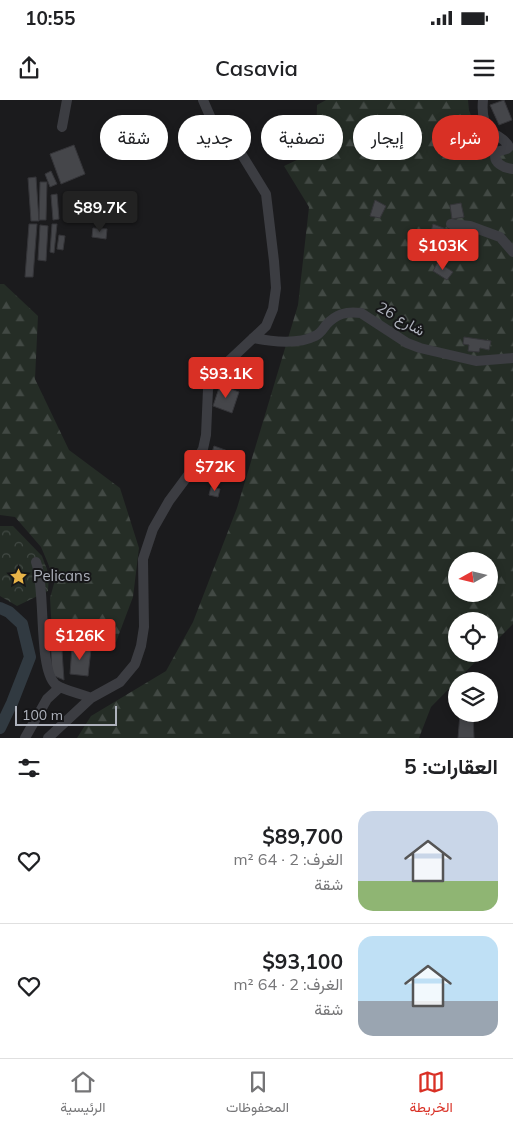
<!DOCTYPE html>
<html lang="ar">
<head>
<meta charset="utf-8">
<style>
  body { margin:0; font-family:Mulish,Vazirmatn,sans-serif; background:#f6f6f6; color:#202124; direction:rtl; height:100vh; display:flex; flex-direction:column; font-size:19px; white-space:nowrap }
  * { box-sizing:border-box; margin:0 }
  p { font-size:16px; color:#757577 }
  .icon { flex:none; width:28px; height:28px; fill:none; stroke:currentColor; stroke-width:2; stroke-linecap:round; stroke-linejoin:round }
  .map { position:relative; height:638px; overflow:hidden; direction:ltr }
  .sheet { display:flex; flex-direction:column; background:#fff; flex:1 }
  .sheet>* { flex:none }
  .hud { position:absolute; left:15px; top:15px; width:484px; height:45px; direction:rtl; display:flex; gap:10px }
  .needle { width:32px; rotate:262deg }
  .controls { position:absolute; left:448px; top:452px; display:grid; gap:10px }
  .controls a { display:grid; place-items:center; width:50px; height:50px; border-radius:50%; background:#fff; box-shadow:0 2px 8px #0003; font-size:25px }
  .scale { position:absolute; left:15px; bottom:12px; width:102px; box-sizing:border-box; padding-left:5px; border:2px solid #aeb2bc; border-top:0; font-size:14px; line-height:18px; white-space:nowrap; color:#aeb2bc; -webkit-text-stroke:4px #161618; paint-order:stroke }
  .price { position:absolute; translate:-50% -42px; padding:0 11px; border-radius:5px; background:#d93025; color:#fff; font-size:16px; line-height:32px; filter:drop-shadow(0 1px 2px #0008) }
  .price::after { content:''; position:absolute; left:50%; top:30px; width:15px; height:11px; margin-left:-8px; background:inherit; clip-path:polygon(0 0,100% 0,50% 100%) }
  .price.selected { background:#222; color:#fff }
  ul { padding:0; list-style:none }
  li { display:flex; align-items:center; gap:15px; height:125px; padding:0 15px }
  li+li { border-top:1px solid #e0e0e0 }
  li span { display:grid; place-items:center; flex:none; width:140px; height:100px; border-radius:15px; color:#555 }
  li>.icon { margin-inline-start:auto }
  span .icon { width:60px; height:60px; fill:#fffc; stroke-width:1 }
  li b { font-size:21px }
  h2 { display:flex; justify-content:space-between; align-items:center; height:60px; padding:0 15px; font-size:21px }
  .chip { padding:0 18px; border-radius:22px; background:#fff; box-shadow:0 2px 8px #0003; font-size:18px; line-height:45px }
  .chip.selected { background:#d93025; color:#fff }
  .status { display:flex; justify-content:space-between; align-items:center; height:35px; padding:0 25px; background:#fff; direction:ltr }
  .status svg { height:14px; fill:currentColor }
  header { display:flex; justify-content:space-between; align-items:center; height:65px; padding:0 15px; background:#fff; font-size:22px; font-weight:600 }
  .dock { display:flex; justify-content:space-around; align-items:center; height:70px; border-top:1px solid #e0e0e0; background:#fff; font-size:14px; color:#757577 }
  .dock a { display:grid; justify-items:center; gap:2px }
  .dock .selected { color:#d93025 }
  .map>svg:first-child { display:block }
  .forest { fill:url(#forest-firs); fill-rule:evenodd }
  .park { fill:url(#park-crowns) }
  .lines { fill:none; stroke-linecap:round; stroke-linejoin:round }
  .river { stroke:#313a41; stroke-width:12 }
  .building { fill:#45464a; stroke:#353539 }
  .minor { stroke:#3c3d42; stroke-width:10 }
  .labels { text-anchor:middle; stroke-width:4; stroke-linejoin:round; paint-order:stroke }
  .street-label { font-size:15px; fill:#aeb2bc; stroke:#161618 }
  .poi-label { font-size:15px; fill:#aeb2bc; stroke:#161618; text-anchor:start }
</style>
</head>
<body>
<div class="status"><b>10:55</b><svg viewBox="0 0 49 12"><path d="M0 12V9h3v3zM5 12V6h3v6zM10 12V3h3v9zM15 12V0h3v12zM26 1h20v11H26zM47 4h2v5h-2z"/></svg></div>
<header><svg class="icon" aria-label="menu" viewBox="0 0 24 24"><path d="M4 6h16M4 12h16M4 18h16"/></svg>Casavia<svg class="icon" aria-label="share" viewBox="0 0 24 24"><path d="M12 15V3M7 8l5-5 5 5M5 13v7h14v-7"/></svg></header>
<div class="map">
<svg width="513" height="638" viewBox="0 0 513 638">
  <defs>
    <pattern id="forest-firs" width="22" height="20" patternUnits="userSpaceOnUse" patternTransform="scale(1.25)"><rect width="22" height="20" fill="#252d26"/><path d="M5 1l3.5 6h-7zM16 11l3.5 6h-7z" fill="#424944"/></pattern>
    <pattern id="park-crowns" width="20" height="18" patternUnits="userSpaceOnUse" patternTransform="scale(1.25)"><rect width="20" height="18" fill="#252d26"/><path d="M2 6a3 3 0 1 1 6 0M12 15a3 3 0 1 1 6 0" fill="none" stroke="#424944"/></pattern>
  </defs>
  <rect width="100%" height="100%" fill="#1b1b1d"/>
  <path class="forest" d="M326,0H468L469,10L485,54L513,50V524L489,548V521H456V554H483L431,607L419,638H77L91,616L166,571L193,522L237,408L298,205L309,107L284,66L316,51L317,5ZM456,461H489V494H456Z
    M0,184H4L38,216L35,279L69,350L120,388L139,448L133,497L116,542L79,540L52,532L50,498L55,480L41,447L15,417L0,415Z"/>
  <path class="park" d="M0,426H13L42,456L49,475L48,491L17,506L0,496Z"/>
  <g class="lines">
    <path class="river" d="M0,508L9,512L22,524L30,557L12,603L0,628"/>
  </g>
  <path class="building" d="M504,0L512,20L499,25L490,5Z
    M304,21L310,33L300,38L294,26Z
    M74,45L85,74L61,84L50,54Z
    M51,71L57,84L50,87L45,74Z
    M36,77L39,121H31L28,78Z
    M40,82H47L46,120H39Z
    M57,94L59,119L53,120L51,95Z
    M375,100L386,106L380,118L370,116Z
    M461,103L464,117L452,119L450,105Z
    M29,124H37L33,177H25Z
    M52,124H57L54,153L50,152Z
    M433,124L454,132L446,139L430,135Z
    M40,125L48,126L46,161L38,160Z
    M93,128L107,129L106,139L92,137Z
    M59,135L65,136L63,150L57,149Z
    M438,162L453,172L447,180L433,171Z
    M464,237L491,241L489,250L480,248L479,252L468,251L469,245L463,244Z
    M220,285L239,292L232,313L213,306Z
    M214,346L228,351L222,369L209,364V362Z
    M211,387L220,389L218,397L209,395Z
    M72,547L91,549L88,576L70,574Z
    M51,551H62L64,580L52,575Z
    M460,614H473L474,638H458Z"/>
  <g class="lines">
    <path class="minor" d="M483,0C482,10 483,24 491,31C497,37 506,39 509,47L507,49L496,52C492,63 504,68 513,69
      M62,27L67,0
      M451,124L470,126L500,137L513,152
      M253,238C273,242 297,245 315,236C320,234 323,229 326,225C336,214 346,211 361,213L407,243L420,248L476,261L513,258
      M36,462C46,489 38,568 55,584C62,590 82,594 91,598
      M25,638L47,599L60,587
      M48,638L91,598L120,582L135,564L141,546L144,527L143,459L153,429L169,401L189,374L203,349L206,335L208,289L215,274L266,226L273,209L276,188L274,161L266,94L242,55L213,23L203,0"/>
  </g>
  <defs>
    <symbol id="sight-bare" viewBox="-9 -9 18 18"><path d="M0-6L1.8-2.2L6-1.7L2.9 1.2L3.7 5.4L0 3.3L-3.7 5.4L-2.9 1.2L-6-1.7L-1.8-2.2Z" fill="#e8b448" stroke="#161618" stroke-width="2.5" paint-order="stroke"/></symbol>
  </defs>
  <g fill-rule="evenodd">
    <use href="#sight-bare" x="6" y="464" width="25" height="25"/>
  </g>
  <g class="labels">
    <g class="street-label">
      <text transform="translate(401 219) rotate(30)" y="5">شارع 26</text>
    </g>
    <g class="poi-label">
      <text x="33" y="481">Pelicans</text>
    </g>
  </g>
</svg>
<div class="controls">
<a><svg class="needle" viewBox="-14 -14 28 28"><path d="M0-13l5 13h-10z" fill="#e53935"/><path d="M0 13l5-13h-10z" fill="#757577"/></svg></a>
<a><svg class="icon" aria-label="locate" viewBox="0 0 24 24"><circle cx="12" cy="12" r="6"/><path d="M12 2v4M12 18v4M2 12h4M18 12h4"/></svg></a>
<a><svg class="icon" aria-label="layers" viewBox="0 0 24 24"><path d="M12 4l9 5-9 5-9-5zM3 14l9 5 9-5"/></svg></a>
</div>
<div class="scale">100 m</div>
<b class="price selected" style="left:100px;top:133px">$89.7K</b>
<b class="price" style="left:443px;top:171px">$103K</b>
<b class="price" style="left:226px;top:299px">$93.1K</b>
<b class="price" style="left:215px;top:392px">$72K</b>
<b class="price" style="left:80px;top:561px">$126K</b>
<div class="hud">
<a class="chip selected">شراء</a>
<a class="chip">إيجار</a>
<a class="chip">تصفية</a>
<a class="chip">جديد</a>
<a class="chip">شقة</a>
</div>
</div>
<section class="sheet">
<h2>العقارات: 5<svg class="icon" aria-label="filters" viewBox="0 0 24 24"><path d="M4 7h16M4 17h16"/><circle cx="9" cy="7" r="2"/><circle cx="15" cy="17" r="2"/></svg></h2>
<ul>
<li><span style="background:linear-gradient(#c9d6e8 70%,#8fb573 0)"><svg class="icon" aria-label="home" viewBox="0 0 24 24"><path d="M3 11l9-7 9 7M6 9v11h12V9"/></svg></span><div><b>$89,700</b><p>الغرف: 2 · 64 m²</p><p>شقة</p></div><svg class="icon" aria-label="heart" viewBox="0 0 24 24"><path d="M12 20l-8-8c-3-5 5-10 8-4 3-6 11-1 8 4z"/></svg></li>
<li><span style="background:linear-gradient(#bfe0f5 65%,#9aa5b1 0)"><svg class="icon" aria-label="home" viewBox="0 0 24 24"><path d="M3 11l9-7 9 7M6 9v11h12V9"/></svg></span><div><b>$93,100</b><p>الغرف: 2 · 64 m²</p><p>شقة</p></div><svg class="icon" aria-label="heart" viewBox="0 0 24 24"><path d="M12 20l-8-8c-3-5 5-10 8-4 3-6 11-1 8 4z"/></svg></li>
</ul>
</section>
<nav class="dock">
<a class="selected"><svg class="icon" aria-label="map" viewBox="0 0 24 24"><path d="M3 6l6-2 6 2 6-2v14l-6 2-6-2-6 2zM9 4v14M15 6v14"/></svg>الخريطة</a>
<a><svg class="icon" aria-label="saved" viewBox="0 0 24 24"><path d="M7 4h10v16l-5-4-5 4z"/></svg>المحفوظات</a>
<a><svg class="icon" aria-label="home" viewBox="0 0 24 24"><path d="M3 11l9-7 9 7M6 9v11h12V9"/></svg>الرئيسية</a>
</nav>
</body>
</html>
